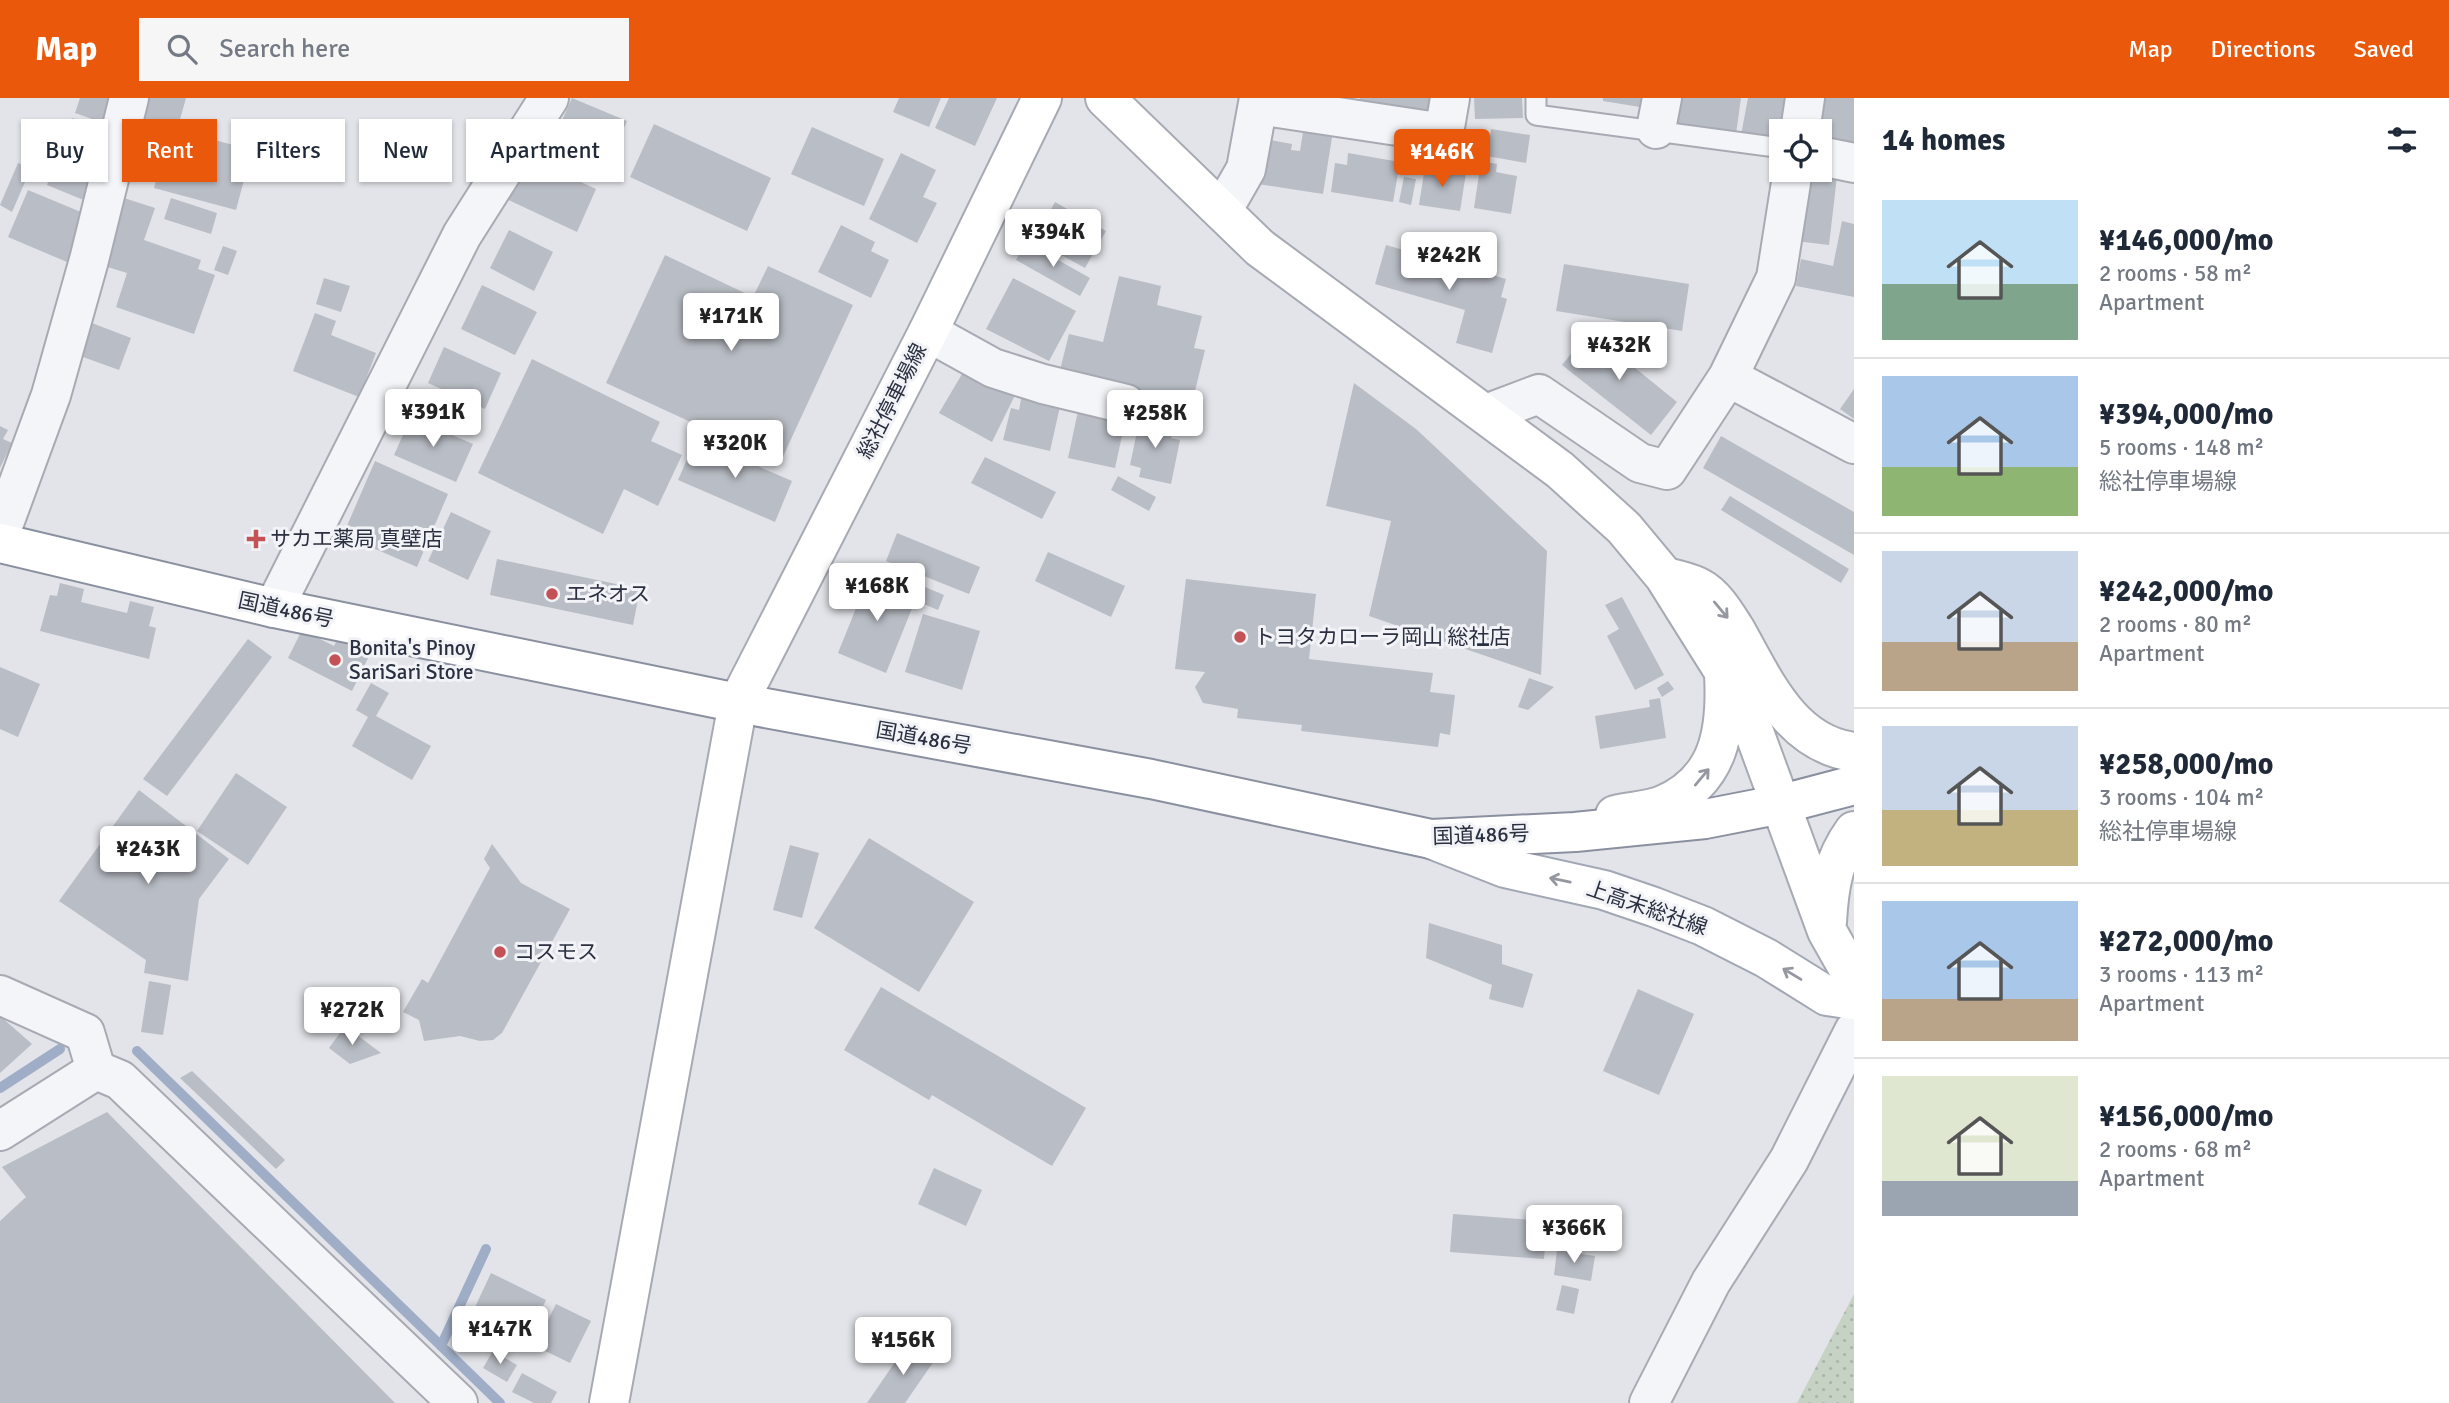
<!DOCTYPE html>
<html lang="en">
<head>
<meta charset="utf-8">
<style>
  body { margin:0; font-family:Signika,"Noto Sans JP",sans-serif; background:#f6f6f7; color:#1f2937; height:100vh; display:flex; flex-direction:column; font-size:26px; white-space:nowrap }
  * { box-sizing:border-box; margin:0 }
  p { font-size:23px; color:#747a83 }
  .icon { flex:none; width:38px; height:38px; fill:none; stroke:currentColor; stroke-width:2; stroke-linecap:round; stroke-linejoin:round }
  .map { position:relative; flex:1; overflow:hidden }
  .panel { display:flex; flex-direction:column; background:#fff; width:595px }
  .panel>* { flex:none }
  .hud { position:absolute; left:21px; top:21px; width:665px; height:63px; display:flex; gap:14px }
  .controls { position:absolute; left:1769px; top:21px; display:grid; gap:14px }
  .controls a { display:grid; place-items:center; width:63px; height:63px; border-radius:0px; background:#fff; box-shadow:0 2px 5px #0004; font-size:35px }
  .price { position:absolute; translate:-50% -60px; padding:0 16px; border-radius:7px; background:#fff; color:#222; font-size:23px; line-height:46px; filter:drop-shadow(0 2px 4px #0008) }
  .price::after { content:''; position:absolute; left:50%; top:42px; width:21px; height:16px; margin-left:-10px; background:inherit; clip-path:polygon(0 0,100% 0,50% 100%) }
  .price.on { background:#ea580c; color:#fff }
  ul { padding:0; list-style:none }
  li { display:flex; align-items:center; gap:21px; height:175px; padding:0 28px }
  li+li { border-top:2px solid #e0e1e3 }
  li span { display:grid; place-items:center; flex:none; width:196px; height:140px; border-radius:0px; color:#555 }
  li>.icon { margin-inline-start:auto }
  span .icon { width:84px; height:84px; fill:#fffc; stroke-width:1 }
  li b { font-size:30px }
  h2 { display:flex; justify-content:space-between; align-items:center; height:84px; padding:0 28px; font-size:30px }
  .pill { padding:0 24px; border-radius:0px; background:#fff; box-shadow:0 2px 5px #0004; font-size:24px; line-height:63px }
  .pill.on { background:#ea580c; color:#fff }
  header { display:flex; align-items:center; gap:42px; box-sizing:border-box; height:98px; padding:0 35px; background:#ea580c; color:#fff }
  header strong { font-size:33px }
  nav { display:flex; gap:38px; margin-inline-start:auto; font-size:24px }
  .search { width:490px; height:63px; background:#f6f6f7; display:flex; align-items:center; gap:18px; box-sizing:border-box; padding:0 24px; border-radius:0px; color:#747a83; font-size:26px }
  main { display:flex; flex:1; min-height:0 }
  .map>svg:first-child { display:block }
  .park { fill:url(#park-dots) }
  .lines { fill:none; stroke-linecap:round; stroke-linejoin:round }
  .stream { stroke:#9faec6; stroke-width:10 }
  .building { fill:#b9bdc5 }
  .lane-casing { stroke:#a7aab3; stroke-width:23 }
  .street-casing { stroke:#a7aab3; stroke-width:42 }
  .secondary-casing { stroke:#a7aab3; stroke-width:42 }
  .primary-casing { stroke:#a2a7b4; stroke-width:42 }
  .highway-casing { stroke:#8a909f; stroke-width:42 }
  .lane { stroke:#f4f5f8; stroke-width:19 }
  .street { stroke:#f4f5f8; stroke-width:38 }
  .secondary { stroke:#fff; stroke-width:38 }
  .primary { stroke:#fff; stroke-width:38 }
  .highway { stroke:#fff; stroke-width:38 }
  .oneway { stroke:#9598a0 }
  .poi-dot { fill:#c45156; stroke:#f1f3f7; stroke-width:2.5 }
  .labels { text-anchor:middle; stroke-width:6; stroke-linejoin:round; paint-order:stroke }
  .street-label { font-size:21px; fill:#2b3040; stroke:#f1f3f7 }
  .poi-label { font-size:21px; fill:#2b3040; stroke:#f1f3f7; text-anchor:start }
</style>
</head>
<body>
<header>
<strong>Map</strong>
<div class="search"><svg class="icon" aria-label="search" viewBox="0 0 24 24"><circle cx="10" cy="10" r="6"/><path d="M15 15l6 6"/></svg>Search here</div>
<nav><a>Map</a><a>Directions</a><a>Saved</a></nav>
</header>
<main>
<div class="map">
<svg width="1854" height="1305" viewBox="0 0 1854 1305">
  <defs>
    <pattern id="park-dots" width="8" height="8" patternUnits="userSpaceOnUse" patternTransform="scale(1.75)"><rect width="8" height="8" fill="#c6d2c3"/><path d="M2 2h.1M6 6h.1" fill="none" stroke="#aab5a9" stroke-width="1.8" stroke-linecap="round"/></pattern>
  </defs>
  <rect width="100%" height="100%" fill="#e2e4e9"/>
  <path class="park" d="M1854,1196V1305H1797Z"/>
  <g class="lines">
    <path class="stream" d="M137,953L500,1305
      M0,990L60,951
      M441,1248L486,1151"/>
  </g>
  <path class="building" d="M80,0H118L109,27L75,15Z
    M139,0H186L177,32L252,52L236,112L154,90L165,51L129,41Z
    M572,0L627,23L605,71L551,47Z
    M899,0H941L929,29L893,14Z
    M949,0H997L975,48L935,30Z
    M1360,0H1431L1429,15L1359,3Z
    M1474,0H1522L1523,20L1475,21Z
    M1603,0H1654L1652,11L1603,3Z
    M1680,0H1741L1736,36L1677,28Z
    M1748,0H1800L1782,33V45L1741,37Z
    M1820,0H1854V53L1820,50V33H1817Z
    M72,20L110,34L104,51L65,37Z
    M654,26L771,80L747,133L630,79Z
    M1304,28L1333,33L1323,96L1258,86L1265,41L1292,46L1291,52L1300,53Z
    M812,29L884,61L864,108L791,76Z
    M1491,31L1530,37L1526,65L1487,58Z
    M901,55L936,72L923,99L937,105L917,145L869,121Z
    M1348,55L1400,64L1393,104L1331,94L1335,65L1347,67Z
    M1481,63L1497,66L1496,74L1517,78L1511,116L1474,110Z
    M18,65L31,70L12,114L0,107Z
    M55,65L95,82L86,103L47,87Z
    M521,65L536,72L540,65L596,91L577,134L504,100Z
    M1425,68L1466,75L1460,113L1419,107Z
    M1838,70L1829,147L1796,143L1804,72Z
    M1404,79L1416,81L1411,107L1399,104Z
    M28,92L93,119L74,167L8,139Z
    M121,99L155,110L144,142L201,162L198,171L215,177L194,236L116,209L127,175L98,166Z
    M171,100L217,115L211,136L164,121Z
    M1055,104L1106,133L1085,170L1034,142Z
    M1842,123L1854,126V199L1796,188L1801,161L1833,168Z
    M841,127L875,144L871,153L889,162L871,200L818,174Z
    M509,132L553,154L534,193L490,170Z
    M1026,144L1090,180L1080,198L1016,162Z
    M1386,147L1506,181L1501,199L1507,201L1492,255L1456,245L1465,212L1375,186Z
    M223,148L237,153L228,177L214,172Z
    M665,157L753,199L768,168L853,207L780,365L606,285Z
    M1564,166L1689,186L1682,233L1556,213Z
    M1119,178L1161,188L1157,207L1202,218L1194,250L1205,252L1193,301L1184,298L1182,307L1059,276L1069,236L1103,244Z
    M324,180L350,188L341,214L316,206Z
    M1013,180L1076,213L1049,263L986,231Z
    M482,187L537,214L515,257L461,231Z
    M315,215L336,223L331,237L376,255L359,299L293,273Z
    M84,222L131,240L119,272L72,255Z
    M1595,233L1626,258L1624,261L1677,304L1651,337L1562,267L1587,236L1590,238Z
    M444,249L501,275L485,311L428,285Z
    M532,261L660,324L651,343L682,357L658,408L624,391L603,436L478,375Z
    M962,276L1017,293L992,344L939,315Z
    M1354,285L1416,331L1547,453L1541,577L1369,518L1391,423L1326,408Z
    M1854,291V321L1840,311Z
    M1022,296L1061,304L1050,353L1003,342L1011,310L1019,312Z
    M1078,313L1125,324L1115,370L1068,360Z
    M411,319L473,346L456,384L394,357Z
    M1140,319L1174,326L1171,340L1180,342L1171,386L1139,379L1141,370L1130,367Z
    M0,328L8,332L3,341L12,345L0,370Z
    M1721,338L1854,414V457L1703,370Z
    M696,341L792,383L775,424L678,382Z
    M985,359L1056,394L1042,421L971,385Z
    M375,363L448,396L417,469L343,437Z
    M1118,378L1156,399L1149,413L1111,392Z
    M1730,398L1849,471L1841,485L1721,412Z
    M451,414L491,433L468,482L428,463Z
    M897,435L980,469L969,496L886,463Z
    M1048,454L1125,488L1111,519L1035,483Z
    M497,461L640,491L633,527L490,497Z
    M871,473L907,488L901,503L913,508L886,575L838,555Z
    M1186,481L1316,496L1309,561L1433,575L1430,594L1455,597L1450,637L1440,635L1438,649L1301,633L1302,627L1237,620L1238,611L1203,605L1195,589L1205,574L1175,571Z
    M60,485L84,491L81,504L127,515L130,503L154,509L149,528L156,530L149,561L40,533L50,497L57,498Z
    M918,486L944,497L938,512L911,501Z
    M1622,499L1664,577L1635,592L1607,538L1619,531L1605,507Z
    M923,516L980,533L962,592L905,574Z
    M302,532L334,548L338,540L370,556L352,593L288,560Z
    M248,541L272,559L167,698L143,681Z
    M0,569L40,586L18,639L0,631Z
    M1529,580L1554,589L1528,612L1518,609Z
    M1668,583L1674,591L1662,599L1657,590Z
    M371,585L389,595L376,618L431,648L412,682L352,648L368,619L356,612Z
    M1660,600L1666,640L1600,651L1595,618L1650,609L1649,602Z
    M236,675L287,709L248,767L197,733Z
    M139,692L229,761L199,801L188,883L144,875L146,862L59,803Z
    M869,740L974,804L919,894L814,830Z
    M492,746L521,785L570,811L502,935L493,942L480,943L460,938L424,943L419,922L403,914L422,881L428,885L490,770L484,761Z
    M790,747L819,755L802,820L773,812Z
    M1429,825L1502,847V866L1533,876L1523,910L1489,901L1492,887L1426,860Z
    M149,883L171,887L163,937L141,934Z
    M881,889L1086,1010L1052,1068L932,997L929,1002L844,952Z
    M1638,891L1694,916L1659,997L1603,973Z
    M0,918L32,946L0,975Z
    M345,928L381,955L350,966L329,950Z
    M192,973L285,1062L276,1071L180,980Z
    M107,1014L395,1305H0V1123L26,1099L2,1069Z
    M934,1070L982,1092L966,1128L918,1106Z
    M1453,1116L1547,1123L1544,1161L1450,1154Z
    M1557,1152L1595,1158L1591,1183L1554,1177Z
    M491,1175L546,1202L523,1250L468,1224Z
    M1562,1187L1579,1191L1574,1216L1556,1212Z
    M556,1206L591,1223L570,1265L535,1248Z
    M908,1245L934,1263L905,1305H867Z
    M493,1253L517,1267L507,1284L483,1270Z
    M522,1275L557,1294L551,1305H534L512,1294Z"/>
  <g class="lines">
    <defs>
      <path id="lane" d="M1536,0V17L1782,50"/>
      <path id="street" d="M1258,7L1444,35L1450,0
        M1656,31L1662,0
        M1800,33L1805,0
        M1820,58L1854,65
        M1222,113L1246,71L1259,0
        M928,234L993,270L1043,286L1126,306
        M1728,279L1854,346
        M1486,316L1539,296L1640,365L1667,372L1728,279L1776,180L1793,72
        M0,436L51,297L89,162L129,0
        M274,510L462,137L549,0
        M0,897L85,935L96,972
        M96,972L120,982L458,1305
        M0,1033L96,972
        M1649,1305L1711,1184L1789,1062L1854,933"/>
      <path id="secondary" d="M1105,0L1260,150L1560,372L1624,430L1664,478L1743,604L1827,833L1854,881
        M1664,478C1675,482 1690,484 1700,490C1715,498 1726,517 1735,531C1764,582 1790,646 1854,654
        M1615,717C1630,713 1649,713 1663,707C1720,683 1727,632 1724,576
        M1827,824C1829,788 1833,762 1854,733
        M609,1305L738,605L928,234L1042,0"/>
      <path id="primary" d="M1431,741L1505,770L1604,792L1654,809L1703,828L1766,860L1827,898L1854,902"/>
      <path id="highway" d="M0,445L274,510L738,605L1151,681L1431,741L1575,734L1705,721L1782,706L1854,687"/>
    </defs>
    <use href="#lane" class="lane-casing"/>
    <use href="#street" class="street-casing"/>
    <use href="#secondary" class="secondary-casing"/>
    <use href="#primary" class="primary-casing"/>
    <use href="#highway" class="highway-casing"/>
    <use href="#lane" class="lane"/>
    <use href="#street" class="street"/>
    <use href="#secondary" class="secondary"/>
    <use href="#primary" class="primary"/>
    <use href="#highway" class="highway"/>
  </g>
  <defs><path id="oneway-shaft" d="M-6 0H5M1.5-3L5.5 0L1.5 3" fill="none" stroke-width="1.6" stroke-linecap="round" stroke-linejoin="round" transform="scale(1.75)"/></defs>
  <g class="oneway">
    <use href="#oneway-shaft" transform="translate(1721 512) rotate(50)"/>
    <use href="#oneway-shaft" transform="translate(1702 679) rotate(-50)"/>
    <use href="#oneway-shaft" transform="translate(1560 782) rotate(-168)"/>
    <use href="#oneway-shaft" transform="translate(1792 876) rotate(-149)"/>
  </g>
  <g class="poi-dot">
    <path d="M252.5 430.5h7v7h7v7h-7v7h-7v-7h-7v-7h7z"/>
    <circle cx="552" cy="496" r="7"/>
    <circle cx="1240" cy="539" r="7"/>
    <circle cx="335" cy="562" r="7"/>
    <circle cx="500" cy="854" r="7"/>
  </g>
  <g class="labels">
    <g class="street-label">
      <text transform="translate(892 303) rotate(-63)" y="7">総社停車場線</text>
      <text transform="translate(286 512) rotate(12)" y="7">国道486号</text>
      <text transform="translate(924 640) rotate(10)" y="7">国道486号</text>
      <text transform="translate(1481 737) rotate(-2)" y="7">国道486号</text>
      <text transform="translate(1647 810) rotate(19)" y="7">上高末総社線</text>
    </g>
    <g class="poi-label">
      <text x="270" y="448">サカエ薬局 真壁店</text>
      <text x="566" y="503">エネオス</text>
      <text x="1254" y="546">トヨタカローラ岡山 総社店</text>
      <text x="349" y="557">Bonita's Pinoy<tspan x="349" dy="24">SariSari Store</tspan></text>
      <text x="514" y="861">コスモス</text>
    </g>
  </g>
</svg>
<div class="controls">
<a><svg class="icon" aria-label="locate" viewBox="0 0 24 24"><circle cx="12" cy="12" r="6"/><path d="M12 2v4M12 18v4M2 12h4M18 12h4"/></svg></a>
</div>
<b class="price on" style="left:1442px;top:91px">¥146K</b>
<b class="price" style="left:1053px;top:171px">¥394K</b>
<b class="price" style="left:1449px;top:194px">¥242K</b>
<b class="price" style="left:731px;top:255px">¥171K</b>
<b class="price" style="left:1619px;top:284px">¥432K</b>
<b class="price" style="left:433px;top:351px">¥391K</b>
<b class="price" style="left:1155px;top:352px">¥258K</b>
<b class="price" style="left:735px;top:382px">¥320K</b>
<b class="price" style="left:877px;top:525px">¥168K</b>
<b class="price" style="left:148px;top:788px">¥243K</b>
<b class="price" style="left:352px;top:949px">¥272K</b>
<b class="price" style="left:1574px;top:1167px">¥366K</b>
<b class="price" style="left:500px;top:1268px">¥147K</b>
<b class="price" style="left:903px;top:1279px">¥156K</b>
<div class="hud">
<a class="pill">Buy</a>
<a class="pill on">Rent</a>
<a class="pill">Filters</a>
<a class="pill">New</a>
<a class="pill">Apartment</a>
</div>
</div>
<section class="panel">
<h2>14 homes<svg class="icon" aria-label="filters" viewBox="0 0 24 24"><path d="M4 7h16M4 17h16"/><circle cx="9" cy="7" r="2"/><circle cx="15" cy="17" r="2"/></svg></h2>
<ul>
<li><span style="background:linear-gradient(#bfe0f5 60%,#7fa58c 0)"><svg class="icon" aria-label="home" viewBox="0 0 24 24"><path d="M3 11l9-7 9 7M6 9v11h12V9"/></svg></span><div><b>¥146,000/mo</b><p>2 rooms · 58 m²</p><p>Apartment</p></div></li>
<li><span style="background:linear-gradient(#a9c7e8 65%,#8fb573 0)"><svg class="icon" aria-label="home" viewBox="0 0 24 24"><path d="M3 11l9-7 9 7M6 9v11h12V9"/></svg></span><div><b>¥394,000/mo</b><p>5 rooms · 148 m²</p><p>総社停車場線</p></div></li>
<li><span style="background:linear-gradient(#c9d6e8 65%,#b9a48a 0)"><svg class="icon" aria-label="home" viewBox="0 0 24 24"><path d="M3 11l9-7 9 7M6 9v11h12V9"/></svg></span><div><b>¥242,000/mo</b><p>2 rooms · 80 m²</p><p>Apartment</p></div></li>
<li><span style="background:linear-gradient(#c9d6e8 60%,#c2b280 0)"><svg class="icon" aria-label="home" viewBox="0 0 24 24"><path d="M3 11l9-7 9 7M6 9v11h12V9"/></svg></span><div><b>¥258,000/mo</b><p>3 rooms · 104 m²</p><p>総社停車場線</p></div></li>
<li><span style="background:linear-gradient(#a9c7e8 70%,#b9a48a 0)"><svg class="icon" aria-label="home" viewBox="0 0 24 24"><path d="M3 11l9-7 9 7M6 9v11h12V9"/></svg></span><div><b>¥272,000/mo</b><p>3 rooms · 113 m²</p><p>Apartment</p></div></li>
<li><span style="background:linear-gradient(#dfe7d0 75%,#9aa5b1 0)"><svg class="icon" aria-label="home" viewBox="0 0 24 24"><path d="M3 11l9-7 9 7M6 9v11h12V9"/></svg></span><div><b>¥156,000/mo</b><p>2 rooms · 68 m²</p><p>Apartment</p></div></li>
</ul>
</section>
</main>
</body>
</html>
